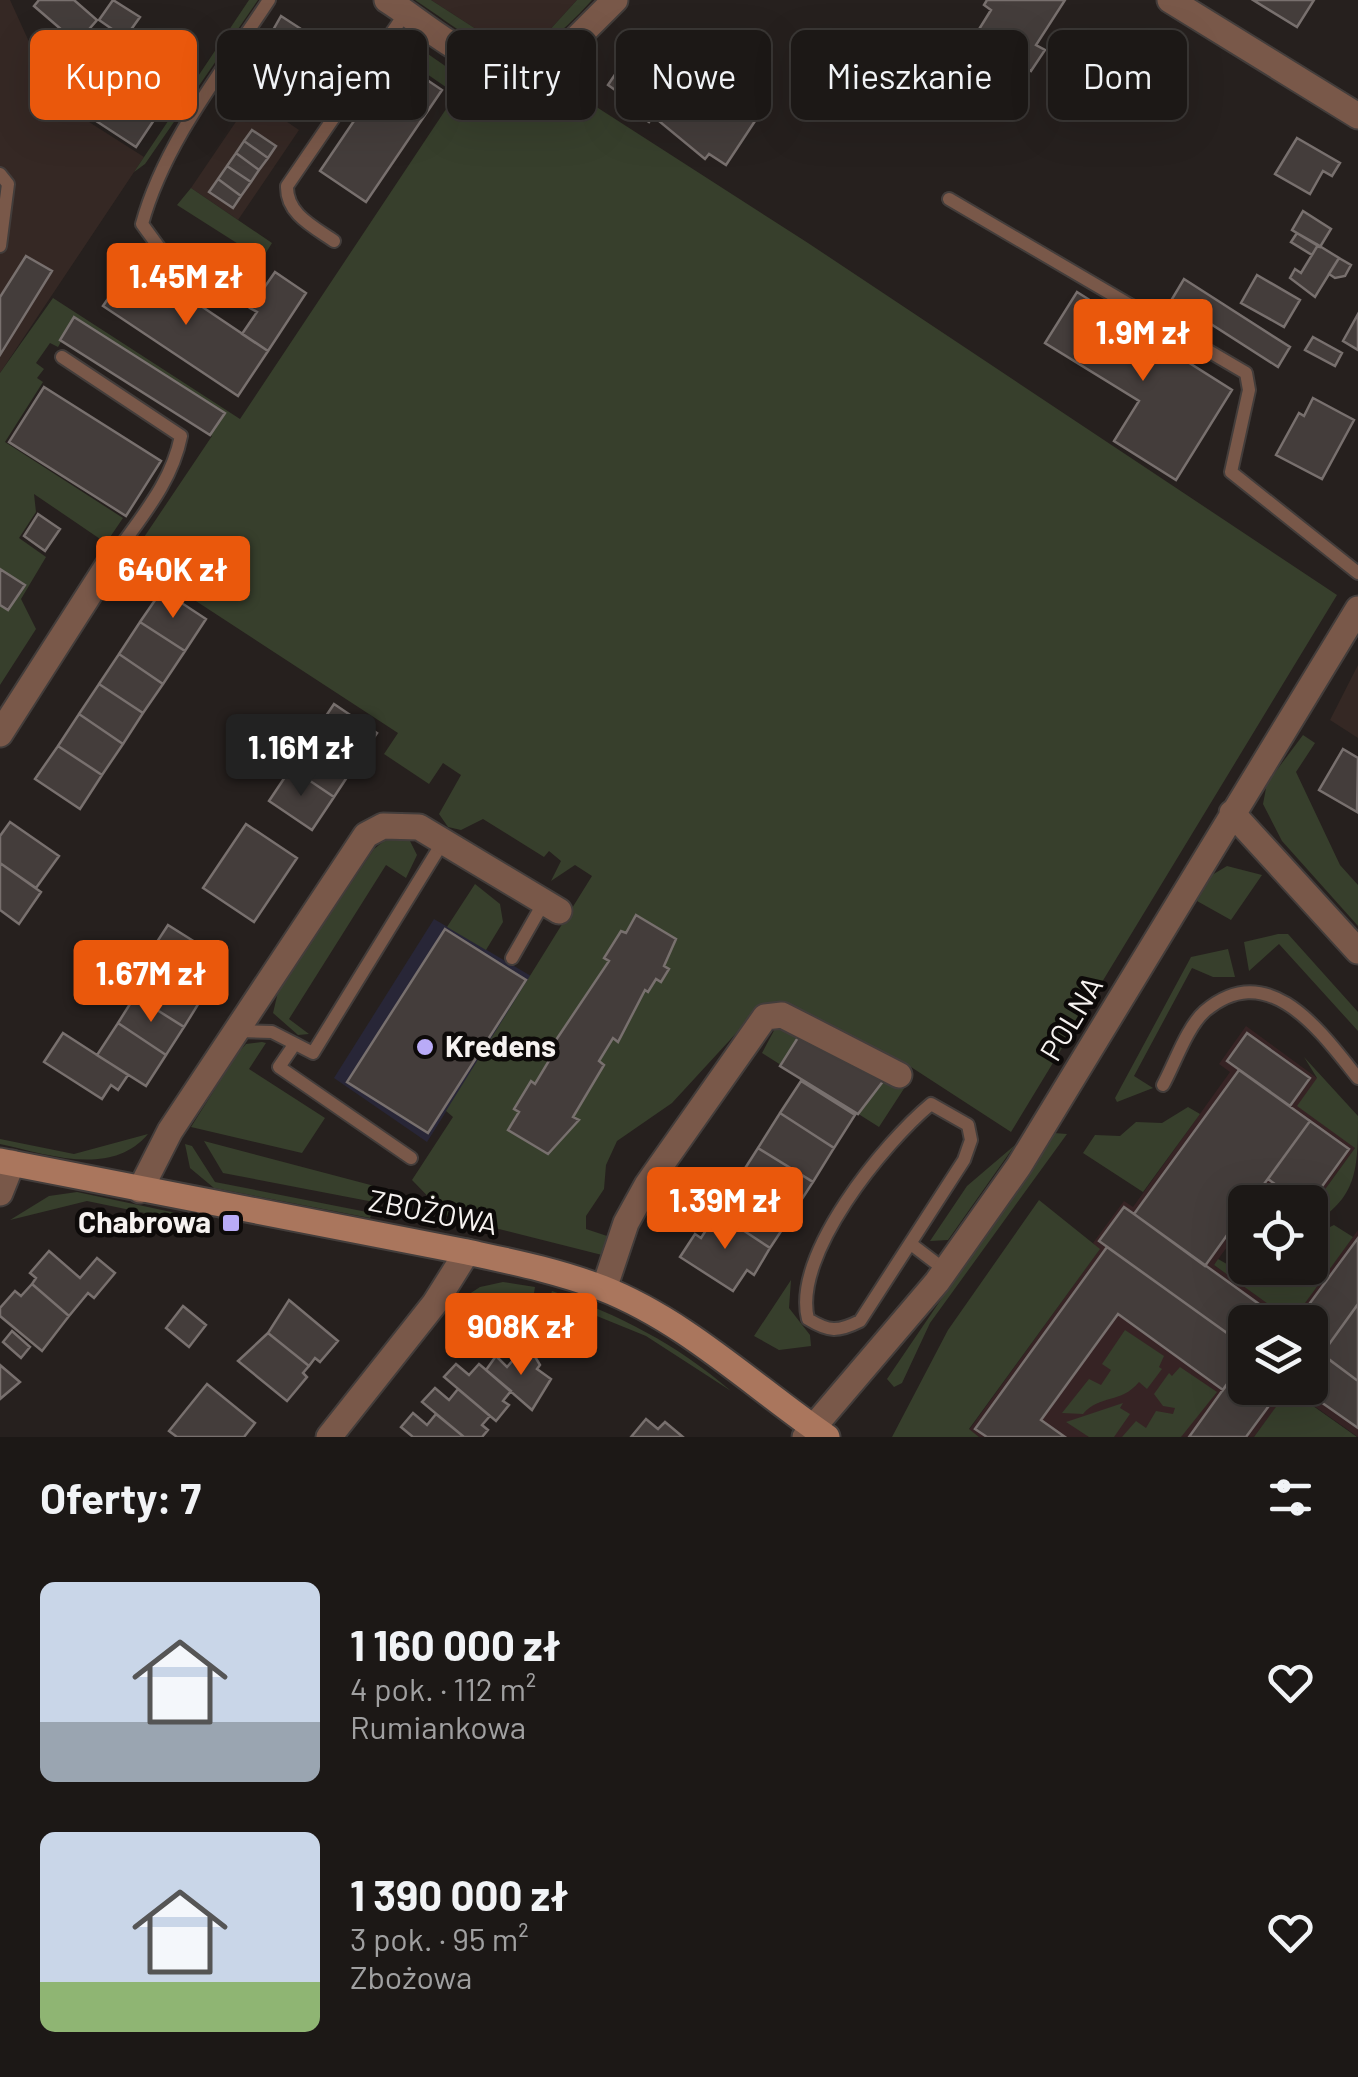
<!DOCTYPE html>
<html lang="pl">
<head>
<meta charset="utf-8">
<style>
  body { margin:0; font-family:Barlow,sans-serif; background:#292523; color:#f1f3f6; height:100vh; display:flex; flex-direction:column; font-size:38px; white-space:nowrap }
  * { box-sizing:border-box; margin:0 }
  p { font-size:32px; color:#a0a0a1 }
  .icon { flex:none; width:55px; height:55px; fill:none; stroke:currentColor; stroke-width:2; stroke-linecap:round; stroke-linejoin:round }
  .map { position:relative; height:1437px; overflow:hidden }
  .panel { display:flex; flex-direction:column; background:#1c1816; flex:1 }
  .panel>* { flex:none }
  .hud { position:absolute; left:30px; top:30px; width:1300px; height:90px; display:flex; gap:20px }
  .controls { position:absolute; left:1228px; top:1185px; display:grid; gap:20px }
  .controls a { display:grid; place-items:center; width:100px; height:100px; border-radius:15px; background:#1c1816; box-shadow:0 10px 40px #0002,0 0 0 2px #3a3735; font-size:50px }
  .price { position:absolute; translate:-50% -85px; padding:0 22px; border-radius:10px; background:#ea580c; color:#fff; font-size:32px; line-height:65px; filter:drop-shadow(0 2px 5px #0008) }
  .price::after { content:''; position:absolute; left:50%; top:60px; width:30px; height:22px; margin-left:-15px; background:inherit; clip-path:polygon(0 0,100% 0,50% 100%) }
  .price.active { background:#222; color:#fff }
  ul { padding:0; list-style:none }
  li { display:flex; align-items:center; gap:30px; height:250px; padding:0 40px }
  li span { display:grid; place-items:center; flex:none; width:280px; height:200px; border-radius:15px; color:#555 }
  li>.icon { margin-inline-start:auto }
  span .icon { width:120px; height:120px; fill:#fffc; stroke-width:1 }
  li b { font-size:42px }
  h2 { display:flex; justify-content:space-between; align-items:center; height:120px; padding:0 40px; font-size:42px }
  .pill { padding:0 35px; border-radius:15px; background:#1c1816; box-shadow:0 10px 40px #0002,0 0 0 2px #3a3735; font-size:35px; line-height:90px }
  .pill.active { background:#ea580c; color:#fff }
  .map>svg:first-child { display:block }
  .commercial { fill:#282637 }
  .built { fill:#352824 }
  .education { fill:#362324; fill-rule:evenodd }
  .green { fill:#373f2c }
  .building { fill:#443d3b; stroke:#78706e; stroke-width:2.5 }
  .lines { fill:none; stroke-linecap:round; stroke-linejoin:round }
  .lane-casing { stroke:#433d3b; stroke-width:16 }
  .street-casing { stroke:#433d3b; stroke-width:29 }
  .secondary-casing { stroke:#433d3b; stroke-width:29 }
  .lane { stroke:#795849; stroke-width:12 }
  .street { stroke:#795849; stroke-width:25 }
  .secondary { stroke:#aa765d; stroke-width:25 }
  .poi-dot { fill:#b9abf7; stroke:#0d0a09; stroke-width:4 }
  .labels { text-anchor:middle; stroke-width:9; stroke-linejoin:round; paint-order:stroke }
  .street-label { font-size:30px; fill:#f6f2f0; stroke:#0d0a09 }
  .poi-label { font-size:30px; font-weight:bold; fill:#f6f2f0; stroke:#0d0a09; text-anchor:start }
</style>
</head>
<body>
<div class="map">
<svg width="1358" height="1437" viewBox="0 0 1358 1437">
  <rect width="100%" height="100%" fill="#26201e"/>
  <path class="commercial" d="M434,919L531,976L427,1142L334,1078Z"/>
  <path class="built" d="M0,0H10L56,101L144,157L0,373Z
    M431,0H577L546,34L510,51Z
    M252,98L299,130L238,220L191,188Z
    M1358,665V738L1330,720Z"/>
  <path class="education" d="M1246,1026L1317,1078L1355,1148L1310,1210V1202H1291L1270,1187L1259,1202H1245V1222L1214,1265L1292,1320L1358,1230V1437L1290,1389L1254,1437H979L969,1430L1099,1250L1093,1243L1124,1201L1133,1207L1230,1072L1219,1064ZM1245,1322H1310V1388H1245Z"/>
  <path class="green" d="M249,0H258L145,164L134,172Z
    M415,0H431L510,51L546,34L577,0H592C514,86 499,56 415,0Z
    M402,36L503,106L567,88L808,243L1337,595L1011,1132L911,1067L904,1069L795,1006L764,1003L672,1103L617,1141L606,1165L604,1189L586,1216V1229L610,1237L606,1256L447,1216L412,1180L453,1117L446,1111L592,876L575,865L551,881L561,861L549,851L544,857L483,819L461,830L448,827L439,814L461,775L443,763L429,784L384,754L398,733L130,558L212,436L62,340L58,347L50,343L36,363L44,369L37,378L43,382L5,442L123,518L106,543L34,494L36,512L19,538L46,557L21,599L36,629L0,685V373L53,298L240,419L456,94L392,50Z
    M191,188L272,243L262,259L177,205Z
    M1303,735L1315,743L1296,772L1340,865L1358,885V926L1282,841L1263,804L1267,783Z
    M390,836L410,841L417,855L406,878L386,865L289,1019L309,1034L298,1035L273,1013L278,992L374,849Z
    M1227,866L1262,875L1231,920L1197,901L1212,875Z
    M475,884L500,904L503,922L486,950L447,927Z
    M1278,934H1288L1358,1012V1031L1279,944L1249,971L1244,942Z
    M1228,949L1235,977H1213L1192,968L1134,1076L1153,1088L1117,1102L1115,1098L1191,957Z
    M778,1023L881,1079L905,1087L879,1127L762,1053Z
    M262,1042L266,1043L249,1069L325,1118L302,1153L191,1127L237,1054L246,1044Z
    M1304,1057L1358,1116C1358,1168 1358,1199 1310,1225V1210L1355,1148L1297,1106L1317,1078Z
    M1188,1107L1200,1114L1143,1192L1083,1153L1095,1135L1120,1136L1136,1122L1162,1123Z
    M1054,1133L1067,1134L930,1323L902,1383L894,1387L887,1379Z
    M148,1134C111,1178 47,1154 0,1144V1139L74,1154Z
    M204,1141L382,1188L379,1203L223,1173Z
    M185,1144L192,1146L215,1182L372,1213L370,1218L214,1188L190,1168Z
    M1015,1145L948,1240L930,1241L967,1186Z
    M77,1192L214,1221L212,1227L87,1201L10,1220L49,1196Z
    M1039,1200L1100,1249L969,1429L979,1437H892L948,1330Z
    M1334,1225L1353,1237L1292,1321L1214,1265L1218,1259L1241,1272L1251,1268H1310V1237Z
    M791,1280L789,1308L810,1335L811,1346L779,1350L754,1336Z
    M503,1282L535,1287L534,1293L460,1310V1300L480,1287Z
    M552,1291C619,1315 677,1344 731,1391L646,1336L550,1297Z
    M1125,1330L1164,1356L1159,1367L1162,1369L1147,1389L1139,1382C1121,1404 1100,1394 1083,1414L1062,1413L1089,1379L1101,1385L1111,1370L1102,1364Z
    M1180,1367L1217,1392L1181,1437H1122L1136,1421L1146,1428L1156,1411L1173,1414L1175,1408L1163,1406L1154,1394L1169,1373L1172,1376Z
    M1289,1389L1357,1437H1254Z
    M1123,1403L1120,1408L1130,1414L1114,1437H1089L1066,1422Z"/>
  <path class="building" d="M39,0H74L97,20L77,43L34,6Z
    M113,0L140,17L125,38L99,20Z
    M987,0H1065L1036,45L1045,50L1031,71L1023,66L991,116L943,86L954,68L948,64L966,35L973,39L991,10L984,5Z
    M1253,0H1314L1297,27Z
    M281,16L315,38L298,63L287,56L275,75L255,62Z
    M639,39L687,70L693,60L717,77L711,86L757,118L726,165L709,154L705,159L653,116L649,122L621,103L625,97L608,85Z
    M396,59L442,90L366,202L320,171Z
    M85,74L154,120L136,147L67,102Z
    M252,130L276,146L268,158L244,141Z
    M1297,138L1340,163L1332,176L1323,171L1310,194L1275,174Z
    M244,141L268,158L259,170L236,153Z
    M236,153L259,170L251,182L227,166Z
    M227,166L251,182L241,196L218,179Z
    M218,179L241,196L233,208L209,192Z
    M1303,211L1331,229L1320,247L1292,230Z
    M1297,233L1318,245L1312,255L1291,242Z
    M1318,245L1339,258L1315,297L1290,278L1295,269L1301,273Z
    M26,256L52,271L0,355V297Z
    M1339,258L1351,265L1345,276L1335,278L1329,274Z
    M134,261L268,351L238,396L103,306Z
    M275,272L306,293L268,351L242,334L257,312L250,308Z
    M1257,275L1300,300L1284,327L1241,303Z
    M1184,279L1290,347L1278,367L1172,299Z
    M1077,292L1232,390L1176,480L1114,441L1139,401L1045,343Z
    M1358,314V350L1343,341Z
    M74,317L225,413L210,435L60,340Z
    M1313,337L1342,353L1335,366L1305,350Z
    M44,387L161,461L126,516L9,442Z
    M1313,398L1354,420L1322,479L1276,455L1299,413L1304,416Z
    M38,514L60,529L45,551L24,536Z
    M0,569L25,585L8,610L0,605Z
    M162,590L206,619L185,651L140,622Z
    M140,622L185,651L163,684L119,654Z
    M119,654L163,684L143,713L99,684Z
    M99,684L143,713L123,744L79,714Z
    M334,704L377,733L355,765L312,737Z
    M79,714L123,744L102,775L58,746Z
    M312,737L355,765L334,797L291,768Z
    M58,746L102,775L80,809L35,779Z
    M1343,749L1358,758L1357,812L1319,790Z
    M291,768L334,797L312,830L269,801Z
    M10,822L59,856L36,888L0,863V836Z
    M246,824L297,858L254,922L203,888Z
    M0,863L41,892L19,924L0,910Z
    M636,915L676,939L664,966L669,969L661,982L656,979L648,992L645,990L618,1042L613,1038L599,1061L604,1065L573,1117L579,1120L548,1154L508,1130L519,1112L514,1109L531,1081L535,1084L556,1049L552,1046L609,961L604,958L621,931L626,933Z
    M168,925L217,956L205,976L213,982L202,998L149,964L156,954L151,951Z
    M445,929L526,980L428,1133L347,1082Z
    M153,967L202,998L184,1027L135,996Z
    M135,996L184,1027L166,1055L118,1023Z
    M118,1023L166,1055L146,1086L97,1055Z
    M804,1028L884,1080L858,1114L780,1066Z
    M63,1033L128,1075L118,1090L111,1085L102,1099L44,1062Z
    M1247,1033L1310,1078L1290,1106L1227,1061Z
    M1239,1070L1310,1121L1251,1202H1245V1210L1205,1266L1134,1214Z
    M801,1081L855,1115L834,1148L780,1113Z
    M780,1113L834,1148L813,1182L758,1148Z
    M1310,1121L1349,1149L1310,1203L1300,1202L1268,1179Z
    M758,1148L813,1182L791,1216L737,1181Z
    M737,1181L791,1216L770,1248L717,1213Z
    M1124,1207L1134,1214L1284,1322H1245V1346L1099,1241Z
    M717,1213L770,1248L754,1275L747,1270L733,1291L680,1257L695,1234L701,1238Z
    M1358,1238V1304L1322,1354L1310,1350V1322H1296Z
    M1107,1247L1245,1346V1359L1223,1390L1118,1314L1041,1420L1065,1437H987L975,1429Z
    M49,1251L80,1278L97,1258L115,1273L94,1298L88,1293L69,1316L32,1284L36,1278L30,1273Z
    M32,1284L69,1316L42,1351L0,1316V1308L15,1291L21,1296Z
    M289,1300L338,1341L320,1362L315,1358L309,1366L268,1333Z
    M1358,1304V1381L1322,1354Z
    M183,1306L206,1325L189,1347L166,1328Z
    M12,1331L30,1347L21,1358L3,1342Z
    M268,1333L309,1366L303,1373L307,1377L287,1401L238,1361Z
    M1312,1347L1358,1381V1428L1301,1388H1310Z
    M520,1352L524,1357L534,1355L540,1365L537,1369L551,1379L532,1410L486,1370L496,1356L507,1367Z
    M1245,1359V1388H1282L1246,1437H1189Z
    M456,1364L469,1375L479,1364L511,1391L503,1401L509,1405L496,1421L444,1377Z
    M0,1365L20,1382L0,1399Z
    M207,1384L255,1423L244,1437H177L169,1431Z
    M435,1388L449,1400L458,1389L490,1416L482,1425L488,1430L482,1437H464L422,1402Z
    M413,1413L427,1425L436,1414L464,1437H413L401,1427Z
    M646,1419L658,1429L665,1422L683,1437H631Z"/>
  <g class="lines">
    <defs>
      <path id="lane" d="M0,174L8,184L0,246
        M949,199L1246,373L1249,390L1231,472L1358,573
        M334,241C314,227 286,214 287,186L406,12
        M221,297L169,261L142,224C164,143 223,70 269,0
        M62,357L181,436C171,486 137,521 110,562
        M512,958L544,902
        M237,1031L272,1032L313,1053L444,840
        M294,1045L279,1067L411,1158
        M1163,1085C1175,1063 1187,1027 1205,1011C1269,957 1321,1032 1358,1078
        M931,1104L968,1125L971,1140L964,1160L860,1321C838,1332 829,1332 808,1319C792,1255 884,1143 931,1104Z
        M911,1244L945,1270"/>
      <path id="street" d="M387,0C433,29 499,94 555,60L615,0
        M1170,0L1358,116
        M0,734L110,562
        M1232,813L1358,951
        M140,1190L170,1131L366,835L383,826L419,827L559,911
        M0,1193L12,1163
        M604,1289L626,1223L647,1185L765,1017L782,1015L899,1075
        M329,1437L435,1303L467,1252
        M805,1437L937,1282L1019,1166L1358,609"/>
      <path id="secondary" d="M0,1161L467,1252C513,1262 558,1271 602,1288C686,1321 754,1387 827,1437"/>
    </defs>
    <use href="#lane" class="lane-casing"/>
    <use href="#street" class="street-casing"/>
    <use href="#secondary" class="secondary-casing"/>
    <use href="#lane" class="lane"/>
    <use href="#street" class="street"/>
    <use href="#secondary" class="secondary"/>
  </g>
  <g class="poi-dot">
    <circle cx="425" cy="1047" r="10"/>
    <rect x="221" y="1213" width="20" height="20" rx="5"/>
  </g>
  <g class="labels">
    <g class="street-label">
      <text transform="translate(1072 1019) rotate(-59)" y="10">POLNA</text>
      <text transform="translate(433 1213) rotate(11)" y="10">ZBOŻOWA</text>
    </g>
    <g class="poi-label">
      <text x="445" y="1057">Kredens</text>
      <text x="211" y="1233" text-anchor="end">Chabrowa</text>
    </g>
  </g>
</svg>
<div class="controls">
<a><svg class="icon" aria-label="locate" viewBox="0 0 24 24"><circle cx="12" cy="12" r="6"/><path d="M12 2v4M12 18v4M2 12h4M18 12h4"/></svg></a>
<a><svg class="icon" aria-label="layers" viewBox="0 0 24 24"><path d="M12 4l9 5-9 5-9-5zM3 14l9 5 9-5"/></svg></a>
</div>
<b class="price" style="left:186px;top:328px">1.45M zł</b>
<b class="price" style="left:1143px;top:384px">1.9M zł</b>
<b class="price" style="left:173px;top:621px">640K zł</b>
<b class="price active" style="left:301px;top:799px">1.16M zł</b>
<b class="price" style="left:151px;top:1025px">1.67M zł</b>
<b class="price" style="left:725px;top:1252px">1.39M zł</b>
<b class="price" style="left:521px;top:1378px">908K zł</b>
<div class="hud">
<a class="pill active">Kupno</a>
<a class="pill">Wynajem</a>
<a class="pill">Filtry</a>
<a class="pill">Nowe</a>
<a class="pill">Mieszkanie</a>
<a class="pill">Dom</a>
</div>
</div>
<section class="panel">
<h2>Oferty: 7<svg class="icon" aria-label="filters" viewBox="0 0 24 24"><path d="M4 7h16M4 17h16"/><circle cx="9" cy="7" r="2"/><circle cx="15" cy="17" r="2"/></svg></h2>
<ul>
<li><span style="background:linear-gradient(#c9d6e8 70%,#9aa5b1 0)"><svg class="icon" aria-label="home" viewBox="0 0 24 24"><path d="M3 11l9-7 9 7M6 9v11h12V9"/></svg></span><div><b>1 160 000 zł</b><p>4 pok. · 112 m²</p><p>Rumiankowa</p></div><svg class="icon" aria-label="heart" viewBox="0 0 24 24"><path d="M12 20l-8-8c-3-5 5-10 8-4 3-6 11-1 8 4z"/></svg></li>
<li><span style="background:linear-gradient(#c9d6e8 75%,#8fb573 0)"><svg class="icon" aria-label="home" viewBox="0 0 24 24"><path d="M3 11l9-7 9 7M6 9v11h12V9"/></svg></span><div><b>1 390 000 zł</b><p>3 pok. · 95 m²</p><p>Zbożowa</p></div><svg class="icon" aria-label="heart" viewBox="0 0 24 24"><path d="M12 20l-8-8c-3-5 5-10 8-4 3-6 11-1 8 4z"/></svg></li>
</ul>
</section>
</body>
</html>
